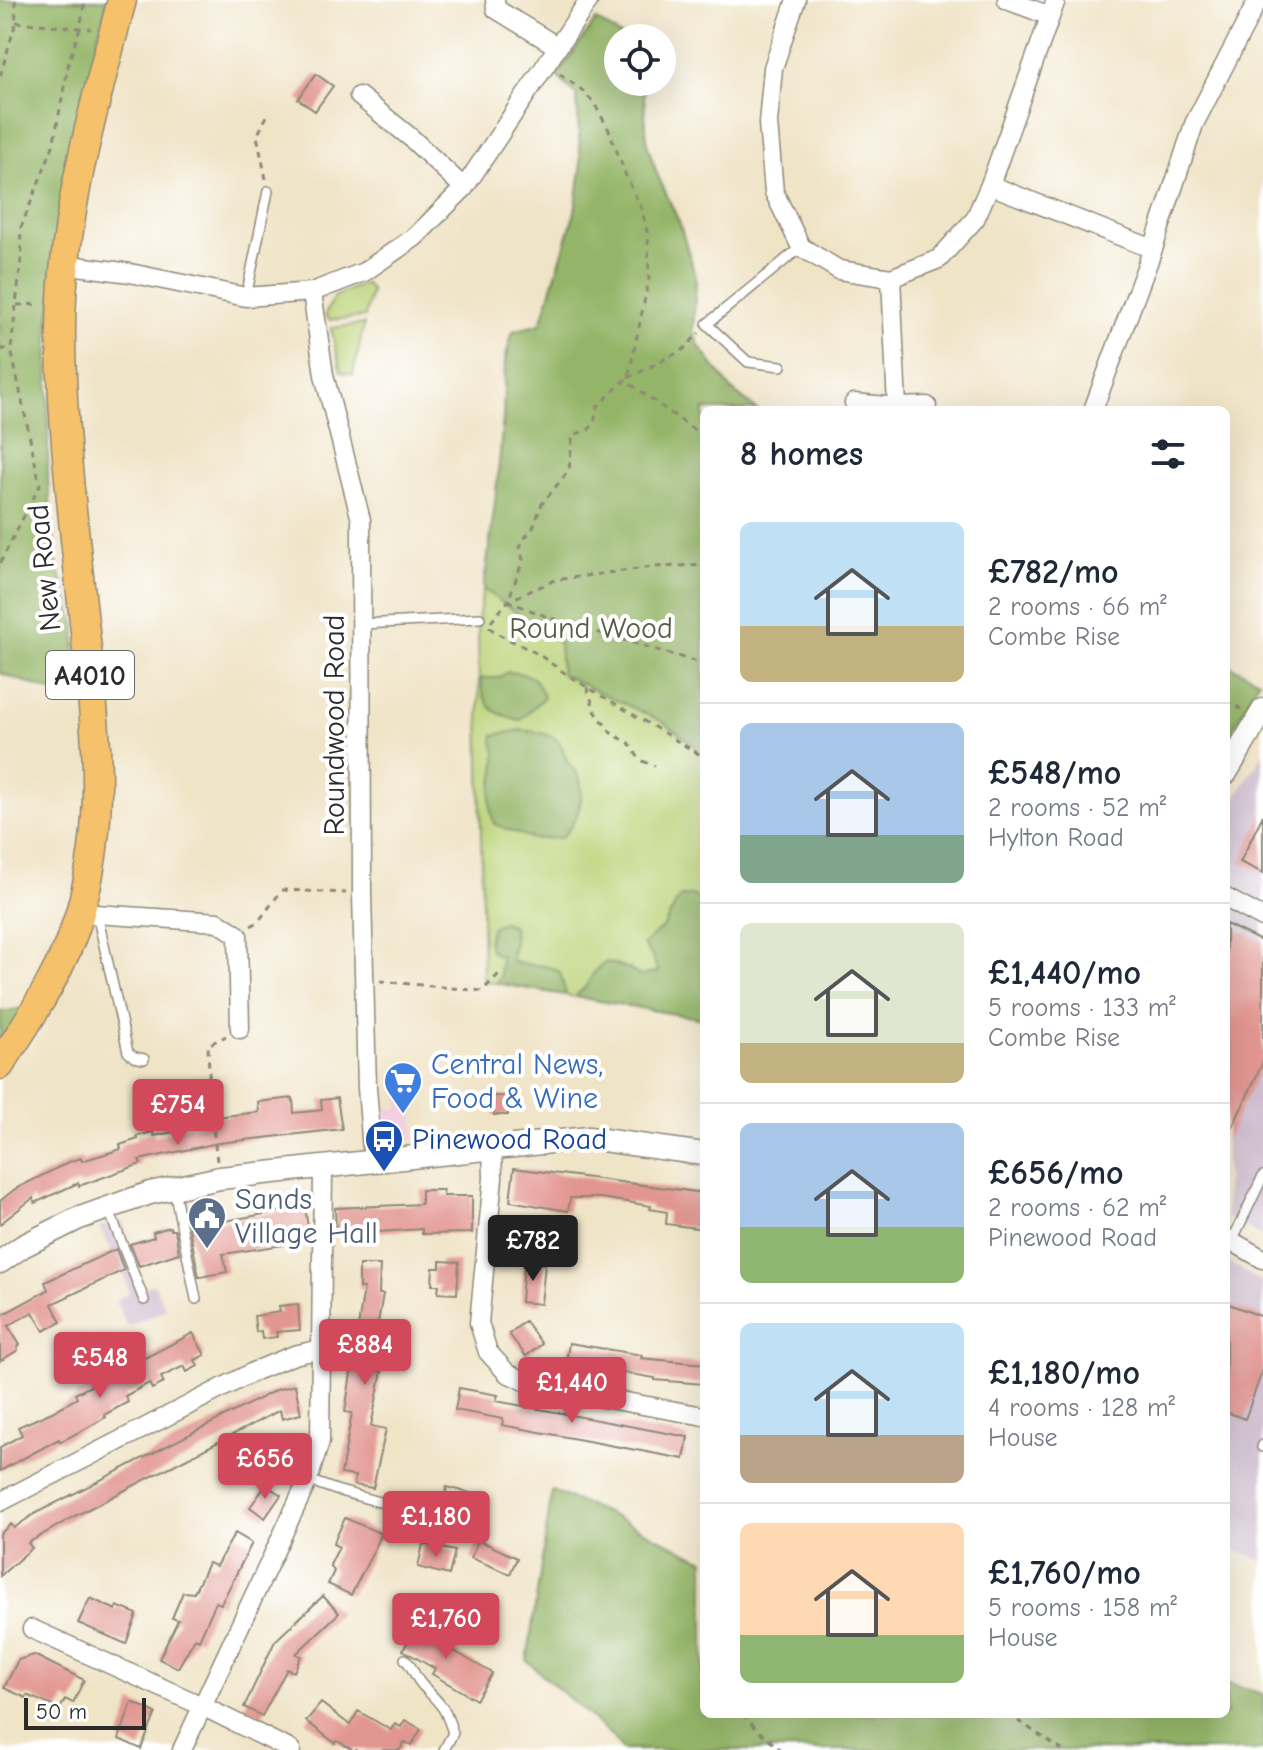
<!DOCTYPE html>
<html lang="en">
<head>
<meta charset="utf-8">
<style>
  body { margin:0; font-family:"Comic Neue",sans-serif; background:#f6f6f7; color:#1f2937; height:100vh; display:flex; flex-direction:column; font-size:30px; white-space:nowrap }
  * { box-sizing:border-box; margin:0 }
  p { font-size:26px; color:#747a83 }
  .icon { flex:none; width:44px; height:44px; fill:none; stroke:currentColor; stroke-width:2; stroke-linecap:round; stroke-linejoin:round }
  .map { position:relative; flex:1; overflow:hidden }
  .side { position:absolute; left:700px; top:406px; width:530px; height:1312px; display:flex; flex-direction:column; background:#fff; border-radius:12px; box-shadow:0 8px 32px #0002 }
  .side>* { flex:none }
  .buttons { position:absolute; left:604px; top:24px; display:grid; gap:16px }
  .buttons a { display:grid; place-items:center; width:72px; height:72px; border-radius:50%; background:#fff; box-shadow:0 8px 32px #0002; font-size:40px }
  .scale { position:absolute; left:24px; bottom:20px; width:122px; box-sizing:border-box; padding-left:8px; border:4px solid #2b2b2b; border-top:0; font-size:22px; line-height:28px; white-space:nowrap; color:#2b2b2b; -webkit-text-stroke:6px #fff; paint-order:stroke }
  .price { position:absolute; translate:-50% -68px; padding:0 18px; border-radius:8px; background:#d1495b; color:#fff; font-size:26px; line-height:52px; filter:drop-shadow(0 2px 4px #0008) }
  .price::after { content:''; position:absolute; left:50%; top:48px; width:24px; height:18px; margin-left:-12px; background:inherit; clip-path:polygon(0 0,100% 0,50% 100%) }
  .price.current { background:#222; color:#fff }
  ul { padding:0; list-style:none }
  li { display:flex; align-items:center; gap:24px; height:200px; padding:0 40px }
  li+li { border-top:2px solid #e0e1e3 }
  li span { display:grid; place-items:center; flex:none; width:224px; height:160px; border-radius:12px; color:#555 }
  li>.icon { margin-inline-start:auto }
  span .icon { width:96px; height:96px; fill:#fffc; stroke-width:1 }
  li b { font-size:34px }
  h2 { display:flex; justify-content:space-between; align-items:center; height:96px; padding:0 40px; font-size:34px }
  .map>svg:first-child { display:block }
  .built { fill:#f2cfe1 }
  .industrial { fill:#cfbdcf }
  .green { fill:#bbd378; stroke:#737f52; stroke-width:2 }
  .forest { fill:#94b568; stroke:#60704a; stroke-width:2 }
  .building { fill:#e29691 }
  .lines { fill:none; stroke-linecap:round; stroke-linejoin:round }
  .service-casing { stroke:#8e8879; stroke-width:12 }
  .minor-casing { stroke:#8e8879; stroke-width:21 }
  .tertiary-casing { stroke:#8e8879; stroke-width:25 }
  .trunk-casing { stroke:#8e8879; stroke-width:31 }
  .path { stroke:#8e8879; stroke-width:3; stroke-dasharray:6 6; stroke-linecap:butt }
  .service { stroke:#fff; stroke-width:9 }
  .minor { stroke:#fff; stroke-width:18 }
  .tertiary { stroke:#fff; stroke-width:22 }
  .trunk { stroke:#f5c16b; stroke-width:28 }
  .labels { text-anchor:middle; stroke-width:8; stroke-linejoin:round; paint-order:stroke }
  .shield { fill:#fff; stroke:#6b6b6b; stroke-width:2 }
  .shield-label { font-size:28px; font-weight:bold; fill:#2b2b2b }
  .street-label { font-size:30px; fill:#2b2b2b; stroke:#fff }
  .park-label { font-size:30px; fill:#565d42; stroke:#fff }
  .shop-label { font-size:30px; fill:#366cbe; stroke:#fff; text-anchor:start }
  .transit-label { font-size:30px; fill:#164399; stroke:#fff; text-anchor:start }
  .service-label { font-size:30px; fill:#4e5e75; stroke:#fff; text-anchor:start }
</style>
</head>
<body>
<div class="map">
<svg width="1263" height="1750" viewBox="0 0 1263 1750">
  <rect width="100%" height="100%" fill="#fff"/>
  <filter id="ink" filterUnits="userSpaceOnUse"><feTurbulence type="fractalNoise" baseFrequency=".0125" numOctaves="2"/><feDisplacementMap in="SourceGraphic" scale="16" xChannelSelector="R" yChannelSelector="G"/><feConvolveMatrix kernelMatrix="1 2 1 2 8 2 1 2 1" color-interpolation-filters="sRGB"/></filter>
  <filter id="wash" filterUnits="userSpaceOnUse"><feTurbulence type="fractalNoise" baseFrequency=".006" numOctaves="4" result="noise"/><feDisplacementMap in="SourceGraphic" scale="32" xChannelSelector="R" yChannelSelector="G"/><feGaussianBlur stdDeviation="1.8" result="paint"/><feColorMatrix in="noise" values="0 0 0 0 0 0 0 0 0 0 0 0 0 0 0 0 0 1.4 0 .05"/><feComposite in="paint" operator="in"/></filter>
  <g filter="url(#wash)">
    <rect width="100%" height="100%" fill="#f0e4c7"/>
    <path class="built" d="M399,1096H413L415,1140L405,1141L385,1125L383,1108L399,1109Z"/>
    <path class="industrial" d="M1263,753V1236L1226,1217V814Z
      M124,1221L131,1264L141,1289L154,1284L166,1309L127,1327L115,1300L129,1293L122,1269L99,1227Z
      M1226,1261L1263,1283V1561L1229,1548L1226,1556Z"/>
    <path class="green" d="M596,20L624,38H618V82H643L647,144L657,174L679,222L696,278L693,331L699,346L733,391L757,410H704V1019L483,981L478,620L494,522L503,418L505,358L513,331L541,324L575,212L581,170L577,96L557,76Z
      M365,283L371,290L365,317L330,320L325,315L334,297Z
      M364,324L353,374L341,372L331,328Z"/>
    <path class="forest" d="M0,0H107L92,61L49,321L48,481L56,560L76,626L74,699L0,673Z
      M596,20L624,38H618V82H643L647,144L657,174L679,222L696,278L693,331L699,346L733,391L757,410H704V752L663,722L561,674L559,643L483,589C492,534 498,479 503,423C505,389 503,364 513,331L541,324L575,212L581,170L577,96L557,76Z
      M1226,664L1259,680L1226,742Z
      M508,672C530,674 536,675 544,697L521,720C493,714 483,708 481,678H498Z
      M521,730C531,731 543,732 553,737C565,744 562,753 569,764C574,772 573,764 577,773C588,795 577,823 561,838L533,839L494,824C484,794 498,780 496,753C495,745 491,743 494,735Z
      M693,895L704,904V1019L577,997L578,993C594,984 586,973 607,962L627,968L640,976L658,972L652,956L643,945L664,926L679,898Z
      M503,922L513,926L514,942L511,961C527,968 542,961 560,972L566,995L496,983L500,977L501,956C485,952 487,939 492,926Z
      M24,1008L0,1049V1012Z
      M552,1491L611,1515L704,1560V1714H1226V1683L1263,1694V1750H622L614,1738L527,1661Z"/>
    <g id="blocks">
      <path class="building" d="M316,74L333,86L315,111L298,99Z
        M1263,815V873L1240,862Z
        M1226,924L1263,942V1062L1226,1141Z
        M493,1096H508V1115H494Z
        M293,1098L294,1113L322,1110L321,1100L337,1098L342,1129L218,1143L139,1160L141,1164L79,1186L78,1183L35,1203L33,1198L0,1224V1201L15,1189L69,1162L81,1158L82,1161L121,1149L120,1145L138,1139L137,1136L153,1132L154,1136L178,1131L177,1128L191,1125V1127L216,1122V1117L259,1112L258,1102Z
        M514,1168L704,1193V1229L666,1224L667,1212L650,1209L651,1206L601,1198H570L568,1211L510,1201Z
        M421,1190H443V1196H472V1233L422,1234V1229L336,1235L335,1208L421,1204Z
        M305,1207L310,1241L223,1254L227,1272L199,1277L189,1227Z
        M170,1227L171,1230H175L179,1253L139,1266L130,1244L154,1237L153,1232Z
        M116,1249L124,1270L52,1304L61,1322L44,1331L33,1312L8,1326L20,1345L17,1347L18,1350L0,1361V1311L2,1315L48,1290L45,1282Z
        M440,1261L459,1262L457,1294L438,1293L439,1285H432L433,1268H440Z
        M524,1262L545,1264L541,1304L521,1302Z
        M359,1265H380L379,1294H383L374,1346L381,1347L377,1370L382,1371L371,1426L386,1429L373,1488L354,1485L355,1476L341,1474L352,1413L345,1412L364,1288H359Z
        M1226,1303L1263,1317V1369L1245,1419L1226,1412Z
        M298,1304L300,1330L276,1332L277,1337L262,1339L261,1331L256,1332L254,1316L280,1312L279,1306Z
        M525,1321L542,1344L526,1356L509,1334Z
        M193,1333L205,1355L195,1360L198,1366L187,1372L184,1366L161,1377L164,1383L152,1389L149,1383L125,1396L128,1402L104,1415L106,1417L83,1430L60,1442L59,1439L0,1471V1447L22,1435L18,1427L52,1412L77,1398L75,1394Z
        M569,1343L642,1355L641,1358L704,1364V1384L655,1380V1378L566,1363Z
        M295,1385L301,1414L282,1419L280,1410L73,1517L28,1543L32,1548L0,1576V1534L11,1524L14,1528L34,1514L276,1390Z
        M459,1388L498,1395L496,1401L688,1437L684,1459L502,1425L503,1419L455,1410Z
        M266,1485L281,1495L265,1518L250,1507Z
        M447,1487L485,1497L480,1515L442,1506Z
        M345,1518L382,1534L351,1595L328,1584L334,1571L330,1565L339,1547L333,1544Z
        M235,1533L252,1543L221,1604L216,1602L199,1640L195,1638L178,1668L159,1659L178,1620L172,1618L183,1592L194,1593L208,1563L216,1566Z
        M478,1540L517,1558L510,1574L471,1558Z
        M423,1544L455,1551L449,1575L418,1567Z
        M323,1596L339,1613L296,1654L301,1656L294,1672L287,1669L262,1716L244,1707L275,1641Z
        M90,1598L116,1610L117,1606L137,1614L126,1644L78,1623Z
        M415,1618L436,1630L433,1639L492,1673L476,1700L432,1674L435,1669L403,1650L410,1638L406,1635Z
        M34,1655L84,1680L73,1703L65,1699L60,1709L27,1695L26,1698L4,1688L18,1660Z
        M132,1702L156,1713L141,1749L119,1739Z
        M321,1703L350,1725L358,1711L391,1730L395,1724L401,1727L405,1720L421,1729L411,1746L404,1742L400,1750H353L337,1741L335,1743L306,1721Z"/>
    </g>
  </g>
  <g filter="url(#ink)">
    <use href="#blocks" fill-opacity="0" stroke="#8e8879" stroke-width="2"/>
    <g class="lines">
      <defs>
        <path id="service" d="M246,297L268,191
          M781,366L748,362L707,324L801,247
          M363,624L480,618
          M97,914L128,1052L134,1057L144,1059
          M174,1189L196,1299
          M108,1208L144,1300
          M1232,1241L1263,1176
          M1262,1447L1263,1445
          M308,1480L336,1490L434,1517
          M405,1659C413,1667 415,1678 423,1686C442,1706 444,1705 453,1733L444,1750"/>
        <path id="minor" d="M495,0L496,9L558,47
          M796,0L773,68L768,123L774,192L801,247L839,270L891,278L939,259L975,219L990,185L1056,0
          M1007,0L1050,16
          M359,96L410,137L464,188
          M990,185L1153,249
          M63,264L130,273L246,297L312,292L364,272L415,237L464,188L589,0
          M891,278L897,407
          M312,292L324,375L361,520L362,894L367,1088L373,1163
          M854,403L897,407L927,406
          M1093,410L1153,249L1194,124L1258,0
          M1226,898L1263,918
          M80,913L218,922L238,935L240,1029
          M492,1150L493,1178L479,1323L488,1352L507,1373L536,1386L704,1416
          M1226,1238L1263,1259
          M0,1502L255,1371L294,1355L321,1349
          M32,1629L202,1706L291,1750
          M182,1750L308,1480L320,1441L323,1169"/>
        <path id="tertiary" d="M1226,773L1263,710
          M0,1262L23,1246L77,1219L150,1193L220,1178L588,1138L704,1154"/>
        <path id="trunk" d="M0,1065C30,1018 63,970 79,916C109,814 95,725 84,622C74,528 62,433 61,338C60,222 93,111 122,0"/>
      </defs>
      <use href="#service" class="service-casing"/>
      <use href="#minor" class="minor-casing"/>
      <use href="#tertiary" class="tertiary-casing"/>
      <use href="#trunk" class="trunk-casing"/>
      <path class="path" d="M16,22L91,29
        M560,74L582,90L594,103L609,130L626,176L642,209L648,236L649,279L628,379
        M0,76L16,22L15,0
        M266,179L257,136L268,114
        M17,305L41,304
        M0,349H11
        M628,378L683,350L699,333
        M704,437L625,380L598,406L593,425L588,430L576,434L572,440L569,470L542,504L533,528L522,541L520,548L523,560L508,601L550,618L704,664
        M0,563L40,485L11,349L22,252L20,230L53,146L69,61L80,28L85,0
        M491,622L508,601L555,580L652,567L704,565
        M489,627L496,633L538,654L569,676L704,757
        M587,687L595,711L611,733L629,743L640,760L655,766
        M1226,700L1241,709
        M251,926L258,922L282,890L346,893
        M380,981L482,991L503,970
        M217,1161L210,1101L208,1045L226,1036
        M743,1714L754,1727L781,1750
        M1008,1714L1062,1750"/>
      <use href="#service" class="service"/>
      <use href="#minor" class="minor"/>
      <use href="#tertiary" class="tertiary"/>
      <use href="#trunk" class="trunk"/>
    </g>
  </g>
  <defs>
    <symbol id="supermarket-pin" viewBox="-11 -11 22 30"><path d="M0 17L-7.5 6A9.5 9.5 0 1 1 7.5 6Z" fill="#3f7fe0" stroke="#fff"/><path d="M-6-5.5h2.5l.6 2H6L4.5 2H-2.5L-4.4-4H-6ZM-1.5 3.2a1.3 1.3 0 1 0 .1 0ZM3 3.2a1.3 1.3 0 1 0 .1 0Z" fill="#fff"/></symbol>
    <symbol id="bus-pin" viewBox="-11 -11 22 30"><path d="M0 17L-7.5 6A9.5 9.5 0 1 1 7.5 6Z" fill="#1a4fb4" stroke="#fff"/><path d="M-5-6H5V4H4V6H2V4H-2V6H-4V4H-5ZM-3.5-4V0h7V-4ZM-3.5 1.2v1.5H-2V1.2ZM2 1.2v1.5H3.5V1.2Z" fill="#fff"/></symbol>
    <symbol id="civic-pin" viewBox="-11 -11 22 30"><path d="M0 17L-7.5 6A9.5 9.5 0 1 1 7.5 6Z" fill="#5c6f8a" stroke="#fff"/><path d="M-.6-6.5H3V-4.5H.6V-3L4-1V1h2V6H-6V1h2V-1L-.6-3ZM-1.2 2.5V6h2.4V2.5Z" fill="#fff"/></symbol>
  </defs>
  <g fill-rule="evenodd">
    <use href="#supermarket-pin" x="381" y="1059" width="44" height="60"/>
    <use href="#bus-pin" x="362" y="1117" width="44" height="60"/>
    <use href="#civic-pin" x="185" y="1194" width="44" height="60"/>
  </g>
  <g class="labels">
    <rect class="shield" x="46" y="651" width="88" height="48" rx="6"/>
    <g class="shield-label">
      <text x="90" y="685">A4010</text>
    </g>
    <g class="street-label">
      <text transform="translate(44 568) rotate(-96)" y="10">New Road</text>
      <text transform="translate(334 725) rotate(-90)" y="10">Roundwood Road</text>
    </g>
    <g class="park-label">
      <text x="591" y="638">Round Wood</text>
    </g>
    <g class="shop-label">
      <text x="431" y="1074">Central News,<tspan x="431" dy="34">Food &amp; Wine</tspan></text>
    </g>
    <g class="transit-label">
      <text x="412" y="1149">Pinewood Road</text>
    </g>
    <g class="service-label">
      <text x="235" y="1209">Sands<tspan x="235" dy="34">Village Hall</tspan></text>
    </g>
  </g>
</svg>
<div class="buttons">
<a><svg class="icon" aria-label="locate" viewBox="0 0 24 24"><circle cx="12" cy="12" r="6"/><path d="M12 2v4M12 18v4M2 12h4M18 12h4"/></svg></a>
</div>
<div class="scale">50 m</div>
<b class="price" style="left:178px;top:1147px">£754</b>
<b class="price current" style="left:533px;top:1283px">£782</b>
<b class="price" style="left:365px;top:1387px">£884</b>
<b class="price" style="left:100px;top:1400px">£548</b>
<b class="price" style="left:572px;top:1425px">£1,440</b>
<b class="price" style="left:265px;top:1501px">£656</b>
<b class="price" style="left:436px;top:1559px">£1,180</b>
<b class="price" style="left:446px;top:1661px">£1,760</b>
<section class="side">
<h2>8 homes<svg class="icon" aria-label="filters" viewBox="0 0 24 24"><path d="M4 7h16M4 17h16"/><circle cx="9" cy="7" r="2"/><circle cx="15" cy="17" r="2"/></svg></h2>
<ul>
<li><span style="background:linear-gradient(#bfe0f5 65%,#c2b280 0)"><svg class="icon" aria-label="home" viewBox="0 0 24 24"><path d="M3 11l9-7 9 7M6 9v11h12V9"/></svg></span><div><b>£782/mo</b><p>2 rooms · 66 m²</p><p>Combe Rise</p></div></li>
<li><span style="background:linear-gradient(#a9c7e8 70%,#7fa58c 0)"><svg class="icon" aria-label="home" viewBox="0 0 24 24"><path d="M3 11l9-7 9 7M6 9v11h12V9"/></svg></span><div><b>£548/mo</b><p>2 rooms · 52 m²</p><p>Hylton Road</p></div></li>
<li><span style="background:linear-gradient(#dfe7d0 75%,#c2b280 0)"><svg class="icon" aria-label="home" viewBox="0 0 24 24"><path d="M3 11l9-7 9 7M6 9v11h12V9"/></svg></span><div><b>£1,440/mo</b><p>5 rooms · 133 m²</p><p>Combe Rise</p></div></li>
<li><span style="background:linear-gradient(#a9c7e8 65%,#8fb573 0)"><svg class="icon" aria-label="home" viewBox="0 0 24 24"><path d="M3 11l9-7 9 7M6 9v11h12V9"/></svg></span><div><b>£656/mo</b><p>2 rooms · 62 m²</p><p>Pinewood Road</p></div></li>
<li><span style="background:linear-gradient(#bfe0f5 70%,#b9a48a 0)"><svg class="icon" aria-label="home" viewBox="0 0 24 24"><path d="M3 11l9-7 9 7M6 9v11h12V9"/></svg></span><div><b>£1,180/mo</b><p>4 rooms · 128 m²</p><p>House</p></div></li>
<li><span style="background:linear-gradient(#ffd9b3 70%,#8fb573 0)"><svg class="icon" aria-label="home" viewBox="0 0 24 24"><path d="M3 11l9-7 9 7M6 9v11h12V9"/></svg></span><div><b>£1,760/mo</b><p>5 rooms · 158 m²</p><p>House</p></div></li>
</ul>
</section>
</div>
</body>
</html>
